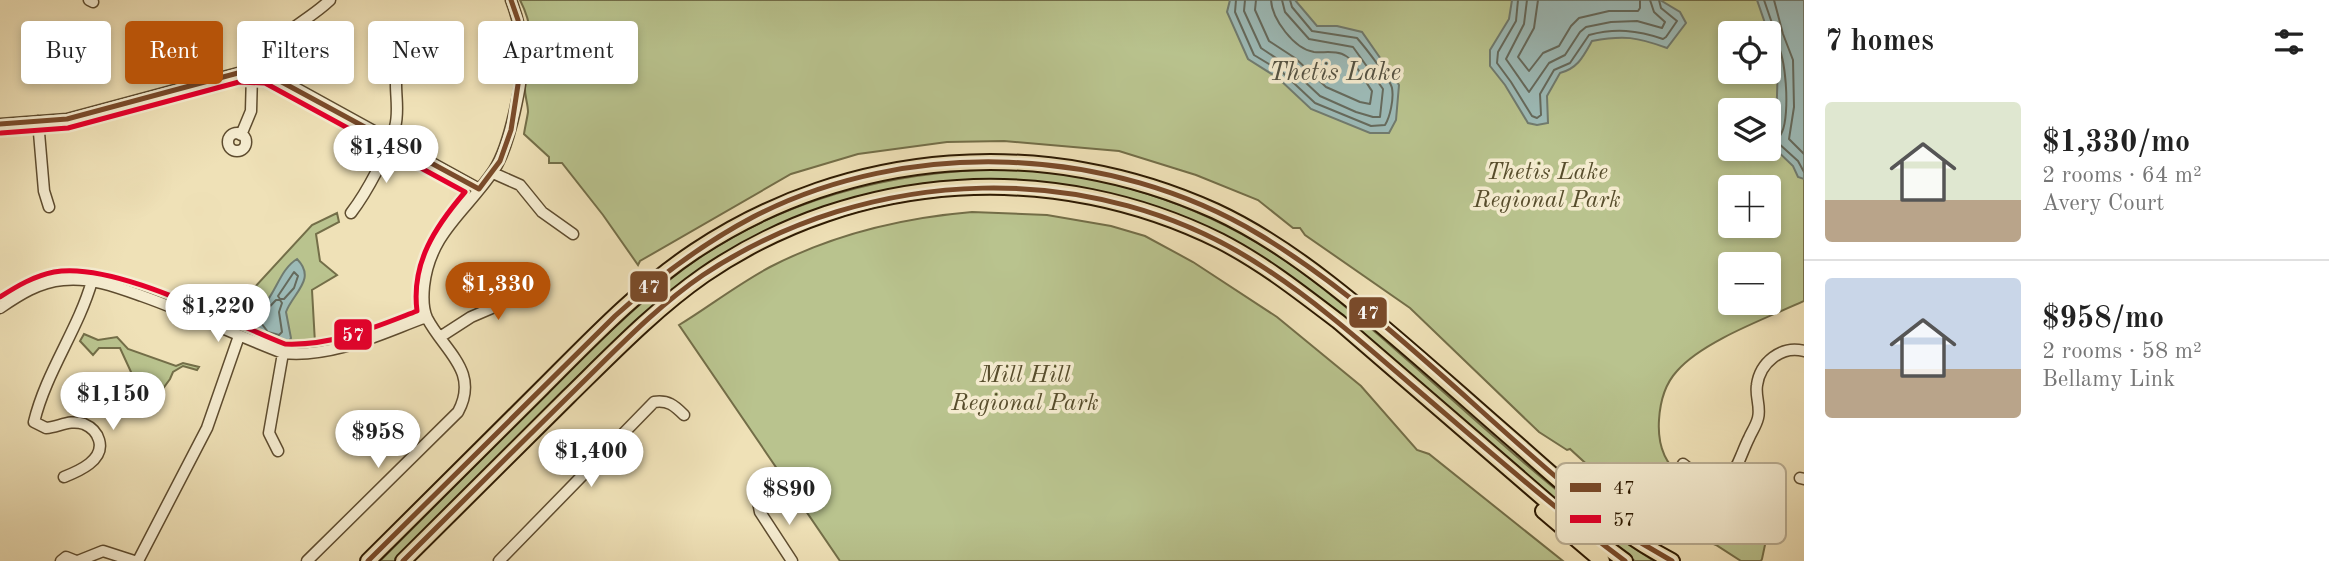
<!DOCTYPE html>
<html lang="en">
<head>
<meta charset="utf-8">
<style>
  body { margin:0; font-family:"Old Standard TT",serif; background:#f2f2f2; color:#222; height:100vh; display:flex; flex-direction:column; font-size:26px; white-space:nowrap }
  * { box-sizing:border-box; margin:0 }
  p { font-size:23px; color:#767676 }
  .icon { flex:none; width:38px; height:38px; fill:none; stroke:currentColor; stroke-width:2; stroke-linecap:round; stroke-linejoin:round }
  .map { position:relative; flex:1; overflow:hidden }
  .sheet { display:flex; flex-direction:column; background:#fff; width:525px }
  .sheet>* { flex:none }
  .guide { position:absolute; left:21px; top:21px; width:665px; height:63px; display:flex; gap:14px }
  .buttons { position:absolute; left:1718px; top:21px; display:grid; gap:14px }
  .buttons a { display:grid; place-items:center; width:63px; height:63px; border-radius:7px; background:#fff; box-shadow:0 4px 10px #0003; font-size:35px }
  .price { position:absolute; translate:-50% -60px; padding:0 16px; border-radius:24px; background:#fff; color:#222; font-size:23px; line-height:46px; filter:drop-shadow(0 2px 4px #0008) }
  .price::after { content:''; position:absolute; left:50%; top:42px; width:21px; height:16px; margin-left:-10px; background:inherit; clip-path:polygon(0 0,100% 0,50% 100%) }
  .price.active { background:#b45309; color:#fff }
  ul { padding:0; list-style:none }
  li { display:flex; align-items:center; gap:21px; height:175px; padding:0 21px }
  li+li { border-top:2px solid #e0e0e0 }
  li span { display:grid; place-items:center; flex:none; width:196px; height:140px; border-radius:7px; color:#555 }
  li>.icon { margin-inline-start:auto }
  span .icon { width:84px; height:84px; fill:#fffc; stroke-width:1 }
  li b { font-size:30px }
  h2 { display:flex; justify-content:space-between; align-items:center; height:84px; padding:0 21px; font-size:30px }
  .pill { padding:0 24px; border-radius:7px; background:#fff; box-shadow:0 4px 10px #0003; font-size:24px; line-height:63px }
  .pill.active { background:#b45309; color:#fff }
  main { display:flex; flex:1; min-height:0 }
  .map>svg:first-child { display:block }
  .green { fill:#b9c38e; stroke:#736e48; stroke-width:2; fill-rule:evenodd }
  .water { fill:#9dbbb8; stroke:#707b6f; stroke-width:2 }
  .lines { fill:none; stroke-linecap:round; stroke-linejoin:round }
  .shore { stroke:#656a5d; stroke-width:2 }
  .minor-casing { stroke:#5e4c2f; stroke-width:13 }
  .highway-casing { stroke:#2d1a02; stroke-width:18 }
  .minor { stroke:#f5ecd0; stroke-width:10 }
  .highway { stroke:#efe1b7; stroke-width:14 }
  .bus-1-casing { stroke:#f5ecd0; stroke-width:10 }
  .bus-2-casing { stroke:#f5ecd0; stroke-width:10 }
  .bus-1 { stroke:#7a4b2a; stroke-width:5 }
  .bus-2 { stroke:#e4002b; stroke-width:5 }
  .labels { text-anchor:middle; stroke-width:7; stroke-linejoin:round; paint-order:stroke }
  .park-label { font-size:24px; font-style:italic; fill:#574d2c; stroke:#f5ecd0 }
  .water-label { font-size:26px; font-style:italic; fill:#545242; stroke:#f5ecd0 }
  .key { fill:#f5ecd0; stroke:#b9ad92; stroke-width:2 }
  .key-label { font-size:19px; fill:#2d1a02 }
  .line-badge { stroke:#f5ecd0; stroke-width:2.5 }
  .badge-label { font-size:19px; text-anchor:middle; font-weight:bold; fill:#fff }
</style>
</head>
<body>
<main>
<div class="map">
<svg width="1804" height="561" viewBox="0 0 1804 561">
  <rect width="100%" height="100%" fill="#efe1b7"/>
  <filter id="stains"><feTurbulence type="fractalNoise" baseFrequency=".00286" numOctaves="4"/><feColorMatrix values="0 0 0 0 .2 0 0 0 0 .09 0 0 0 0 .02 0 0 0 .5 -.17"/></filter>
  <radialGradient id="worn" r=".72"><stop offset=".6" stop-color="#630" stop-opacity="0"/><stop offset="1" stop-color="#630" stop-opacity=".3"/></radialGradient>
  <path class="green" d="M520,0H1804V301C1767,318 1703,341 1677,371C1665,384 1660,403 1659,420C1655,482 1705,489 1752,503L1782,482L1772,512L1762,559L1761,561H1741L1716,545L1641,514L1570,449L1567,450L1539,432L1410,308L1305,235L1300,228H1293L1258,200L1196,175L1119,151L1004,141L947,142L858,154L791,174L640,261L638,265L603,215L562,163H549V157L524,134C525,127 527,119 528,112C528,103 524,95 525,85C529,51 537,33 520,0ZM1731,33H1769V72H1731ZM1731,110H1769V149H1731ZM1731,187H1769V226H1731ZM1731,264H1769V303H1731Z
    M1003,169C1101,172 1195,202 1277,255C1319,283 1358,317 1397,351C1480,423 1561,502 1654,561H1635L1611,545L1211,230L1128,199L1074,187L1013,180L922,184L847,201L799,218L768,231L584,372L395,561H380C432,509 485,456 537,404C584,357 631,308 685,268C777,200 890,171 1003,169Z
    M972,212L1047,215L1111,226L1145,236L1193,262L1277,317L1361,386L1417,450L1429,454L1563,561H840L679,325C710,306 738,284 770,267C834,234 901,218 972,212Z
    M337,213L339,222L316,234L320,261L337,275L312,290L315,343L280,339L239,322L253,289L312,225Z
    M84,334L98,340L117,337L128,349L176,366L183,363L199,367L197,370L183,366L173,372L170,379L148,409L120,348H99L93,355L80,341Z"/>
  <path class="water" d="M1230,0H1295L1317,26H1337L1362,32L1399,85L1396,120L1389,133H1370L1311,109L1278,78L1248,59L1227,12Z
    M1512,0H1660L1680,12L1686,23L1667,48C1637,37 1624,35 1592,41C1583,57 1578,68 1560,73L1547,96L1548,123L1537,125L1528,123L1505,85L1490,66V50L1509,19Z
    M1757,0H1804V179L1798,177L1793,166L1769,143V138L1776,129L1778,61Z
    M297,259C317,279 293,293 286,312L291,338L288,343C269,343 257,334 249,317C254,311 262,308 267,301C277,288 282,268 297,259Z"/>
  <g class="lines">
    <path class="shore" d="M1236,0L1235,12L1254,55L1282,72L1315,103L1371,126L1385,125C1390,117 1394,99 1392,88C1390,79 1364,46 1357,38L1312,31L1292,7L1290,0
      M1245,0L1244,11L1261,48L1288,66L1320,96L1356,112L1373,117H1380L1383,89L1353,47L1309,39L1285,12L1282,0
      M1256,0L1255,10L1269,41L1295,58L1326,87L1360,102L1370,104L1372,91C1366,83 1355,61 1346,56C1338,50 1324,53 1314,52C1294,49 1272,19 1271,0
      M1518,0L1516,21L1498,52L1497,63L1511,82L1532,116L1537,118L1541,115L1540,94L1554,70L1570,63L1589,35C1615,28 1637,30 1663,39L1666,37L1677,21L1661,8L1659,0
      M1527,0L1524,24L1506,59L1529,92L1549,63L1565,55L1580,32L1586,27L1611,22L1637,21L1662,28L1665,22L1654,12L1650,0
      M1538,0L1534,28L1518,57L1529,71L1543,53L1559,46L1571,26L1579,18L1609,11H1638L1640,8V0
      M1764,0L1774,29L1773,38C1787,51 1790,115 1782,132C1781,135 1778,138 1777,142L1798,161L1804,172
      M1774,0L1783,34L1793,60L1794,107L1789,139L1804,154
      M294,272L298,276L294,288L284,299H280L278,296Z
      M276,300H280L282,303L279,312L282,332L279,335L268,332L258,319Z"/>
    <defs>
      <path id="minor" d="M89,0L93,2
        M267,74C277,26 298,30 330,0
        M38,121L44,191L49,207
        M0,124L67,119L238,73L267,74L281,80L479,189
        M228 142a9 9 0 1 1 18 0a9 9 0 1 1-18 0Z
        M241,135L251,111L252,73
        M493,173L520,185L542,212L573,234
        M351,213C367,192 388,153 395,127C399,113 396,99 396,84C397,62 419,47 436,37
        M0,308C19,295 39,282 63,280C91,277 117,287 142,296C190,313 236,335 283,353C333,358 380,334 426,317
        M440,337L471,317L492,308L523,270
        M278,451L269,433L283,353
        M1683,464C1697,475 1708,483 1726,482C1738,469 1741,454 1749,438C1752,431 1756,426 1758,418C1761,407 1755,396 1757,385C1760,363 1781,345 1804,351
        M64,477C79,471 105,460 99,440C97,433 91,427 84,424C70,419 59,427 46,428L34,422C46,372 78,330 92,281
        M1800,478L1804,479
        M758,502L760,512L792,561
        M61,561L66,557L76,561
        M78,561L103,551L134,561
        M138,561L207,428L239,336
        M307,561L458,412C480,371 444,351 427,318C423,309 423,296 424,286C430,232 467,211 494,170C510,146 523,80 523,52C522,34 517,16 511,0
        M499,561L654,402C668,400 674,405 684,415"/>
      <path id="highway" d="M1543,511L1602,561
        M368,561C426,503 484,445 542,388C590,340 638,289 695,251C850,148 1046,134 1215,211C1256,230 1293,255 1329,283C1395,334 1457,392 1521,447C1567,488 1616,532 1672,561
        M403,561C458,506 513,451 568,397C612,354 654,310 704,275C857,170 1055,159 1220,241C1263,263 1301,293 1339,322L1559,512L1625,561"/>
    </defs>
    <use href="#minor" class="minor-casing"/>
    <use href="#highway" class="highway-casing"/>
    <use href="#minor" class="minor"/>
    <use href="#highway" class="highway"/>
    <defs>
      <path id="bus-1" d="M0,124L67,119L238,73L267,74L479,189L500,161L511,130L523,52L518,20L511,0
        M368,561L615,316C658,277 702,244 753,217C908,137 1111,145 1260,235C1380,307 1484,420 1593,508L1631,537L1672,561
        M403,561C461,503 518,446 576,389C617,349 656,307 703,275C869,165 1095,156 1263,267C1317,302 1365,345 1414,387C1483,446 1551,506 1625,561"/>
      <path id="bus-2" d="M0,297C17,286 34,276 54,272C114,261 226,321 285,344C332,346 373,328 417,311C411,263 435,227 465,192L265,83L239,82L68,128L1,133"/>
    </defs>
    <use href="#bus-1" class="bus-1-casing"/>
    <use href="#bus-2" class="bus-2-casing"/>
    <use href="#bus-1" class="bus-1"/>
    <use href="#bus-2" class="bus-2"/>
  </g>
  <g class="labels">
    <g class="park-label">
      <text x="1547" y="179">Thetis Lake<tspan x="1547" dy="28">Regional Park</tspan></text>
      <text x="1025" y="382">Mill Hill<tspan x="1025" dy="28">Regional Park</tspan></text>
    </g>
    <g class="water-label">
      <text x="1335" y="80">Thetis Lake</text>
    </g>
  </g>
  <rect x="1556" y="463" width="230" height="81" rx="10" class="key"/>
  <rect x="1570" y="483" width="31" height="9" fill="#7a4b2a"/>
  <rect x="1570" y="515" width="31" height="8" fill="#e4002b"/>
  <g class="key-label">
    <text x="1613" y="494">47</text>
    <text x="1613" y="526">57</text>
  </g>
  <g class="line-badge">
    <rect x="629" y="270" width="40" height="33" rx="7" fill="#7a4b2a"/>
    <rect x="1348" y="296" width="40" height="33" rx="7" fill="#7a4b2a"/>
    <rect x="333" y="318" width="40" height="33" rx="7" fill="#e4002b"/>
  </g>
  <g class="badge-label">
    <text x="649" y="293">47</text>
    <text x="1368" y="319">47</text>
    <text x="353" y="341">57</text>
  </g>
  <rect width="100%" height="100%" filter="url(#stains)"/>
  <rect width="100%" height="100%" fill="url(#worn)"/>
</svg>
<div class="buttons">
<a><svg class="icon" aria-label="locate" viewBox="0 0 24 24"><circle cx="12" cy="12" r="6"/><path d="M12 2v4M12 18v4M2 12h4M18 12h4"/></svg></a>
<a><svg class="icon" aria-label="layers" viewBox="0 0 24 24"><path d="M12 4l9 5-9 5-9-5zM3 14l9 5 9-5"/></svg></a>
<a>+</a>
<a>−</a>
</div>
<b class="price" style="left:386px;top:185px">$1,480</b>
<b class="price active" style="left:498px;top:322px">$1,330</b>
<b class="price" style="left:218px;top:344px">$1,220</b>
<b class="price" style="left:113px;top:432px">$1,150</b>
<b class="price" style="left:378px;top:470px">$958</b>
<b class="price" style="left:591px;top:489px">$1,400</b>
<b class="price" style="left:789px;top:527px">$890</b>
<div class="guide">
<a class="pill">Buy</a>
<a class="pill active">Rent</a>
<a class="pill">Filters</a>
<a class="pill">New</a>
<a class="pill">Apartment</a>
</div>
</div>
<section class="sheet">
<h2>7 homes<svg class="icon" aria-label="filters" viewBox="0 0 24 24"><path d="M4 7h16M4 17h16"/><circle cx="9" cy="7" r="2"/><circle cx="15" cy="17" r="2"/></svg></h2>
<ul>
<li><span style="background:linear-gradient(#dfe7d0 70%,#b9a48a 0)"><svg class="icon" aria-label="home" viewBox="0 0 24 24"><path d="M3 11l9-7 9 7M6 9v11h12V9"/></svg></span><div><b>$1,330/mo</b><p>2 rooms · 64 m²</p><p>Avery Court</p></div></li>
<li><span style="background:linear-gradient(#c9d6e8 65%,#b9a48a 0)"><svg class="icon" aria-label="home" viewBox="0 0 24 24"><path d="M3 11l9-7 9 7M6 9v11h12V9"/></svg></span><div><b>$958/mo</b><p>2 rooms · 58 m²</p><p>Bellamy Link</p></div></li>
</ul>
</section>
</main>
</body>
</html>
